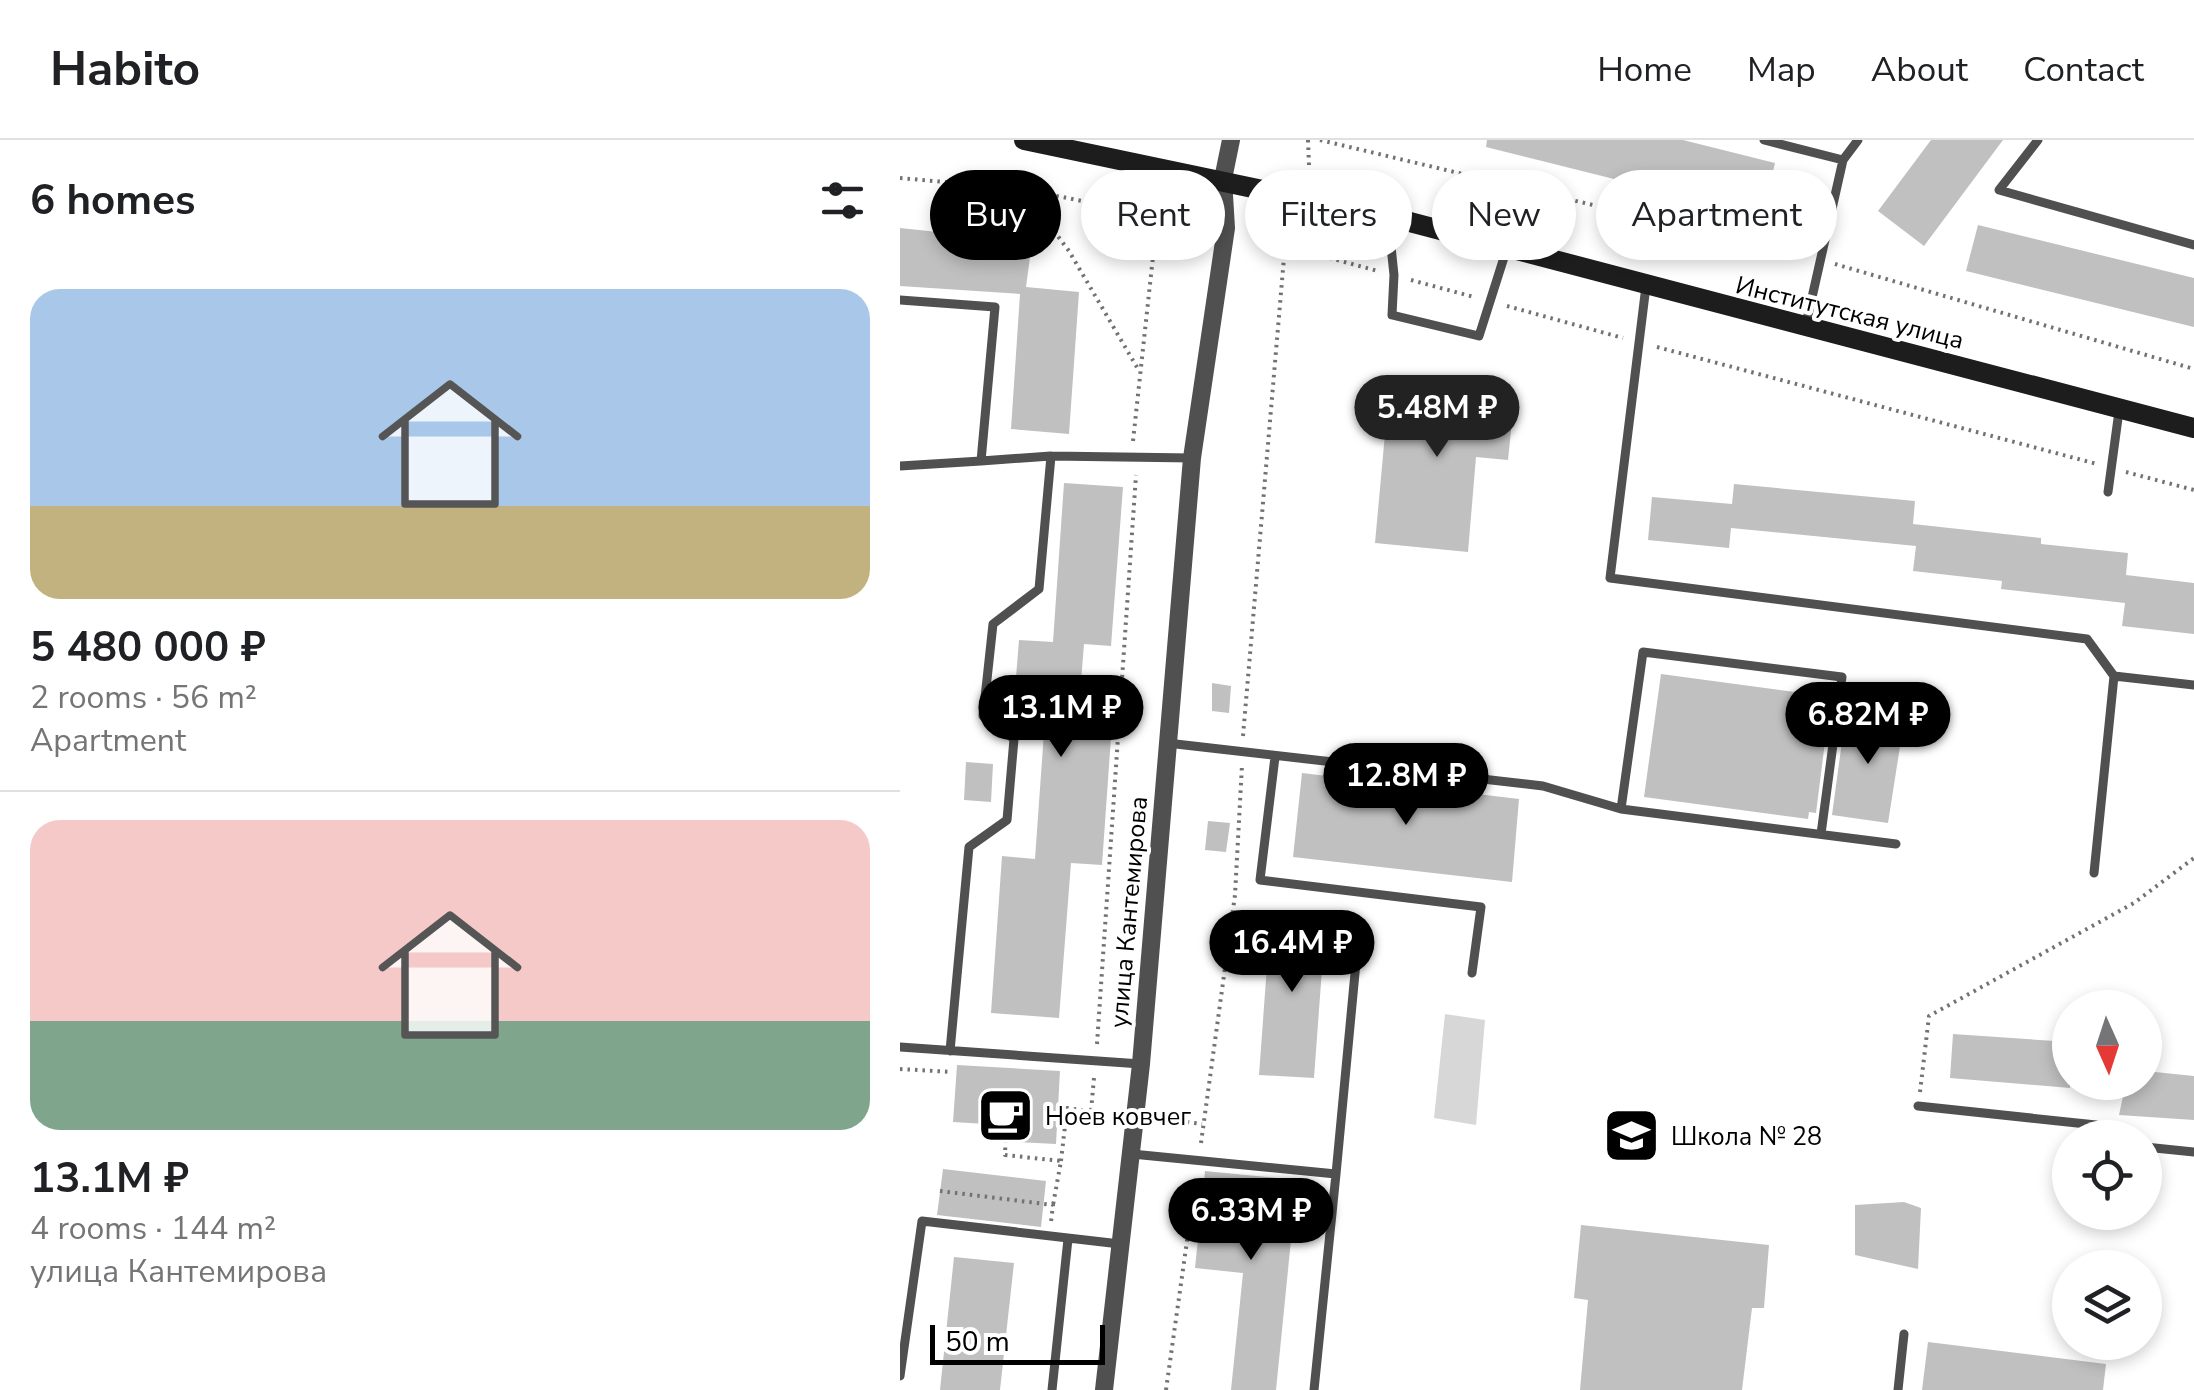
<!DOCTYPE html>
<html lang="en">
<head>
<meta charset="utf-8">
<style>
  body { margin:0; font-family:"Nunito Sans",sans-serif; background:#f2f2f2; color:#202124; height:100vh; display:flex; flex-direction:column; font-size:38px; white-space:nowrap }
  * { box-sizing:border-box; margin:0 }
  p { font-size:32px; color:#757577 }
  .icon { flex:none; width:55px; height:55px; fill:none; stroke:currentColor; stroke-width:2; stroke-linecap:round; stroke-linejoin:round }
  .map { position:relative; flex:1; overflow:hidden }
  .details { display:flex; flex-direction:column; background:#fff; width:900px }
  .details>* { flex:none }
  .guide { position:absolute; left:30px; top:30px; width:950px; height:90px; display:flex; gap:20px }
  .needle { width:65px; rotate:177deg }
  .fabs { position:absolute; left:1152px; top:850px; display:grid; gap:20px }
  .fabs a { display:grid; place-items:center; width:110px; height:110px; border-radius:50%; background:#fff; box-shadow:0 5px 15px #0003; font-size:50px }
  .scale { position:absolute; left:30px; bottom:25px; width:175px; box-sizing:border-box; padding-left:10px; border:5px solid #000; border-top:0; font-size:28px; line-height:35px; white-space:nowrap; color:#000; -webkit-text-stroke:8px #fff; paint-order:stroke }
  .price { position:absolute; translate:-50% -85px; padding:0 22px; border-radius:35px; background:#000; color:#fff; font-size:32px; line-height:65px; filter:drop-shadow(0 2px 5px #0008) }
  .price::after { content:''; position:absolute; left:50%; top:60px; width:30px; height:22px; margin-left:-15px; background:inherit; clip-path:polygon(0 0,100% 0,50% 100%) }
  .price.current { background:#222; color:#fff }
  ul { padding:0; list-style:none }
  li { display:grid; align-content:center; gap:20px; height:530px; padding:0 30px }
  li+li { border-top:2px solid #e0e0e0 }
  li span { display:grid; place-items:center; height:310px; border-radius:30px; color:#555 }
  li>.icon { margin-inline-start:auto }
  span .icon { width:180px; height:180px; fill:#fffc; stroke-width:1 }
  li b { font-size:42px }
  h2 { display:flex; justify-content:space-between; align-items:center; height:120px; padding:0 30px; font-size:42px }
  .pill { padding:0 35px; border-radius:45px; background:#fff; box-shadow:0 5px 15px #0003; font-size:35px; line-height:90px }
  .pill.current { background:#000; color:#fff }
  header { display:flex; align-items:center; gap:60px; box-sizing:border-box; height:140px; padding:0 50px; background:#fff; border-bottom:2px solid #e0e0e0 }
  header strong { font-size:48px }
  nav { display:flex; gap:55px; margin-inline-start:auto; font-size:35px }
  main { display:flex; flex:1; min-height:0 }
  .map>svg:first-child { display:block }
  .green { fill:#d7d7d7 }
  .building { fill:#c0c0c0 }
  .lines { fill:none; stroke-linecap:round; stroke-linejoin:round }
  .path { stroke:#727272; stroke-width:4; stroke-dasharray:2.5 5; stroke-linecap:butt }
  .service { stroke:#505050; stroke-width:9 }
  .minor { stroke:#505050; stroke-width:18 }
  .secondary { stroke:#1d1d1d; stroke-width:20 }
  .labels { text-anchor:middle; stroke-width:8; stroke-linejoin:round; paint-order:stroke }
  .street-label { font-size:25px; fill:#000; stroke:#fff }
  .poi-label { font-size:25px; fill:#000; stroke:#fff; text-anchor:start }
</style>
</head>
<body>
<header>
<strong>Habito</strong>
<nav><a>Home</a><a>Map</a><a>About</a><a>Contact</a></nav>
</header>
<main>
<section class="details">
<h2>6 homes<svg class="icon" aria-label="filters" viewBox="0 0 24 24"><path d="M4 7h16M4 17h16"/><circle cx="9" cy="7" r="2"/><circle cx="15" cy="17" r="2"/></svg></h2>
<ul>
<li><span style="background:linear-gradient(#a9c7e8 70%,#c2b280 0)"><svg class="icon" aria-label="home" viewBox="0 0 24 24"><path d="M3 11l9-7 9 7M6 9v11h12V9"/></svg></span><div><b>5 480 000 ₽</b><p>2 rooms · 56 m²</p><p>Apartment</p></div></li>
<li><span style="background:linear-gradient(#f6c9c9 65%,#7fa58c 0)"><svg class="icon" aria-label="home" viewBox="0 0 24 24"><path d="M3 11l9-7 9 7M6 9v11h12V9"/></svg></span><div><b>13.1M ₽</b><p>4 rooms · 144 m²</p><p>улица Кантемирова</p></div></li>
</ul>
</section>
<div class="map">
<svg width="1294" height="1250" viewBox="0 0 1294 1250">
  <rect width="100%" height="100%" fill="#fff"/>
  <path class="green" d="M545,874L585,880L576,985L534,978Z"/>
  <path class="building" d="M587,0H783L875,23L862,76L586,7Z
    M1031,0H1103L1024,106L978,71Z
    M1078,85L1294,138V187L1066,131Z
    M0,88L132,102L126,147L179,152L169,294L111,289L120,154L0,146Z
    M490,239L615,252L608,320L576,317L568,412L475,403Z
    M164,343L223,347L211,506L184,504L179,567L213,569L202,725L171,723L159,878L91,873L102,716L135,719L146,564L114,562L119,500L153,502Z
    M834,344L1015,361L1013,384L1141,398V404L1228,413L1226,435L1294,443V494L1222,486L1225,463L1101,449L1102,441L1013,431L1016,406L831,388L829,408L748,400L752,357L832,364Z
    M761,534L925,556L923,569L929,570L916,673L909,672L908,679L744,657Z
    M312,543L331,546L329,573L312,571Z
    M946,572L1004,581L988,683L932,675Z
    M66,622L93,624L91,662L64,660Z
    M402,633L619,659L612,742L393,717Z
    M308,681L330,683L326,712L305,710Z
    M371,771L426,775L414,938L359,935Z
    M1053,894L1170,902V948L1050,938Z
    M57,925L160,931L156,1004L117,1002L118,986L53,982Z
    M1245,931L1294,936V980L1219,975L1226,942H1245Z
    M43,1029L146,1041L141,1087L37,1075Z
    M305,1031L397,1040L376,1250H331L343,1133L295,1128Z
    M1004,1062L1021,1068L1018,1129L955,1115V1065Z
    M681,1085L869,1105L864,1168H852L842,1250H680L688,1160L674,1158Z
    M54,1117L114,1123L100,1250H40Z
    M1028,1202L1206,1224L1203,1250H1022Z"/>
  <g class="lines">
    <path class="path" d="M408,0L409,25
      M420,0L907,116
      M0,38L122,49L297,84
      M122,49L169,111L238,229
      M359,93L385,106L478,131
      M935,124L1294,229
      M511,140L574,157
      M607,166L723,198
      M757,207L1197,324
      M233,301L260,52
      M1226,332L1294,350
      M343,596L385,106L396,86
      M197,904L236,335
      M0,929L52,932
      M194,938L191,971L213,973
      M1020,952L1029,876L1234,763L1294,718
      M257,978L302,984
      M106,985L105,1015L161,1021L153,1065
      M301,1003L335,755L342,625
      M161,1021L167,968L189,971
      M40,1051L153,1065L151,1082
      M266,1250L296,1037"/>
    <path class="service" d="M864,0L943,20L906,184
      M1138,0L1099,50L1294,105
      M943,20L958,0
      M488,78L494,135L492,175L579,196L607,108
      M746,146L710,438L1187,499L1214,536L1194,733
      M0,160L95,167L81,321L0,326
      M81,321L151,316L292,318
      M1208,352L1219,271
      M1214,536L1294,545
      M267,603L643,646L721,669L996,704
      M375,617L360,740L581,767L572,833
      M721,669L743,512L942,537L921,694
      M0,907L241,924
      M50,911L69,707L107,680L114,599L83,576L93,484L139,449L151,316
      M1018,966L1196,985L1217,998
      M1245,1007L1294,1012
      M232,1014L436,1034L414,1250
      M436,1034L457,812
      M0,1236L22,1081L220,1104
      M152,1250L168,1099
      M998,1250L1004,1194"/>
    <path class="minor" d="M204,1250L241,924L292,318L326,88L323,39L331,0"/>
    <path class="secondary" d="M124,0L487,76L1294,288"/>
  </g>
  <defs>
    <symbol id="cafe-square" viewBox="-11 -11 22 22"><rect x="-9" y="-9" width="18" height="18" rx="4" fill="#000" stroke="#fff"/><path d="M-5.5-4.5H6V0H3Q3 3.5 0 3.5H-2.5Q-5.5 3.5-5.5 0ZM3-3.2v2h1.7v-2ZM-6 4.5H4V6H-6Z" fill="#fff"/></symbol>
    <symbol id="school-square" viewBox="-11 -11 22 22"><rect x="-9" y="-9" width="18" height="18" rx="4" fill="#000" stroke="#fff"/><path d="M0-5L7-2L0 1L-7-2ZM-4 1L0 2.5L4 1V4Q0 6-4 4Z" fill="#fff"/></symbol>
  </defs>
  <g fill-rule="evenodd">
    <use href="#cafe-square" x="74" y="944" width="63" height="63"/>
    <use href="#school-square" x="700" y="964" width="63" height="63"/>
  </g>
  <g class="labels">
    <g class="street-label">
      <text transform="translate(950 172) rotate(14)" y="9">Институтская улица</text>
      <text transform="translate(228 772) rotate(-85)" y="9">улица Кантемирова</text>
    </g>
    <g class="poi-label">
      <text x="145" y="985">Ноев ковчег</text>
      <text x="771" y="1005">Школа № 28</text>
    </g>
  </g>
</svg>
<div class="fabs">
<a><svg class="needle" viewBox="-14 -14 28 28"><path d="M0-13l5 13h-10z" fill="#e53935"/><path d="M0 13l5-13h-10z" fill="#757577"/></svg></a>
<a><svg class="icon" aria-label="locate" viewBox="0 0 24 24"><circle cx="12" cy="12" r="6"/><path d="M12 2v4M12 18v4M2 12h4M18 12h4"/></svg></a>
<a><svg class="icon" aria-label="layers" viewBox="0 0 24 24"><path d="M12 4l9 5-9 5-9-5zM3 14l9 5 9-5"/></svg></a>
</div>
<div class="scale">50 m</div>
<b class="price current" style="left:537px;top:320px">5.48M ₽</b>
<b class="price" style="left:161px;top:620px">13.1M ₽</b>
<b class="price" style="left:968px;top:627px">6.82M ₽</b>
<b class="price" style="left:506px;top:688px">12.8M ₽</b>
<b class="price" style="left:392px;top:855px">16.4M ₽</b>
<b class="price" style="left:351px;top:1123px">6.33M ₽</b>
<div class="guide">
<a class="pill current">Buy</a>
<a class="pill">Rent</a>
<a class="pill">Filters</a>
<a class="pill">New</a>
<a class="pill">Apartment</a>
</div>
</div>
</main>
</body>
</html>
